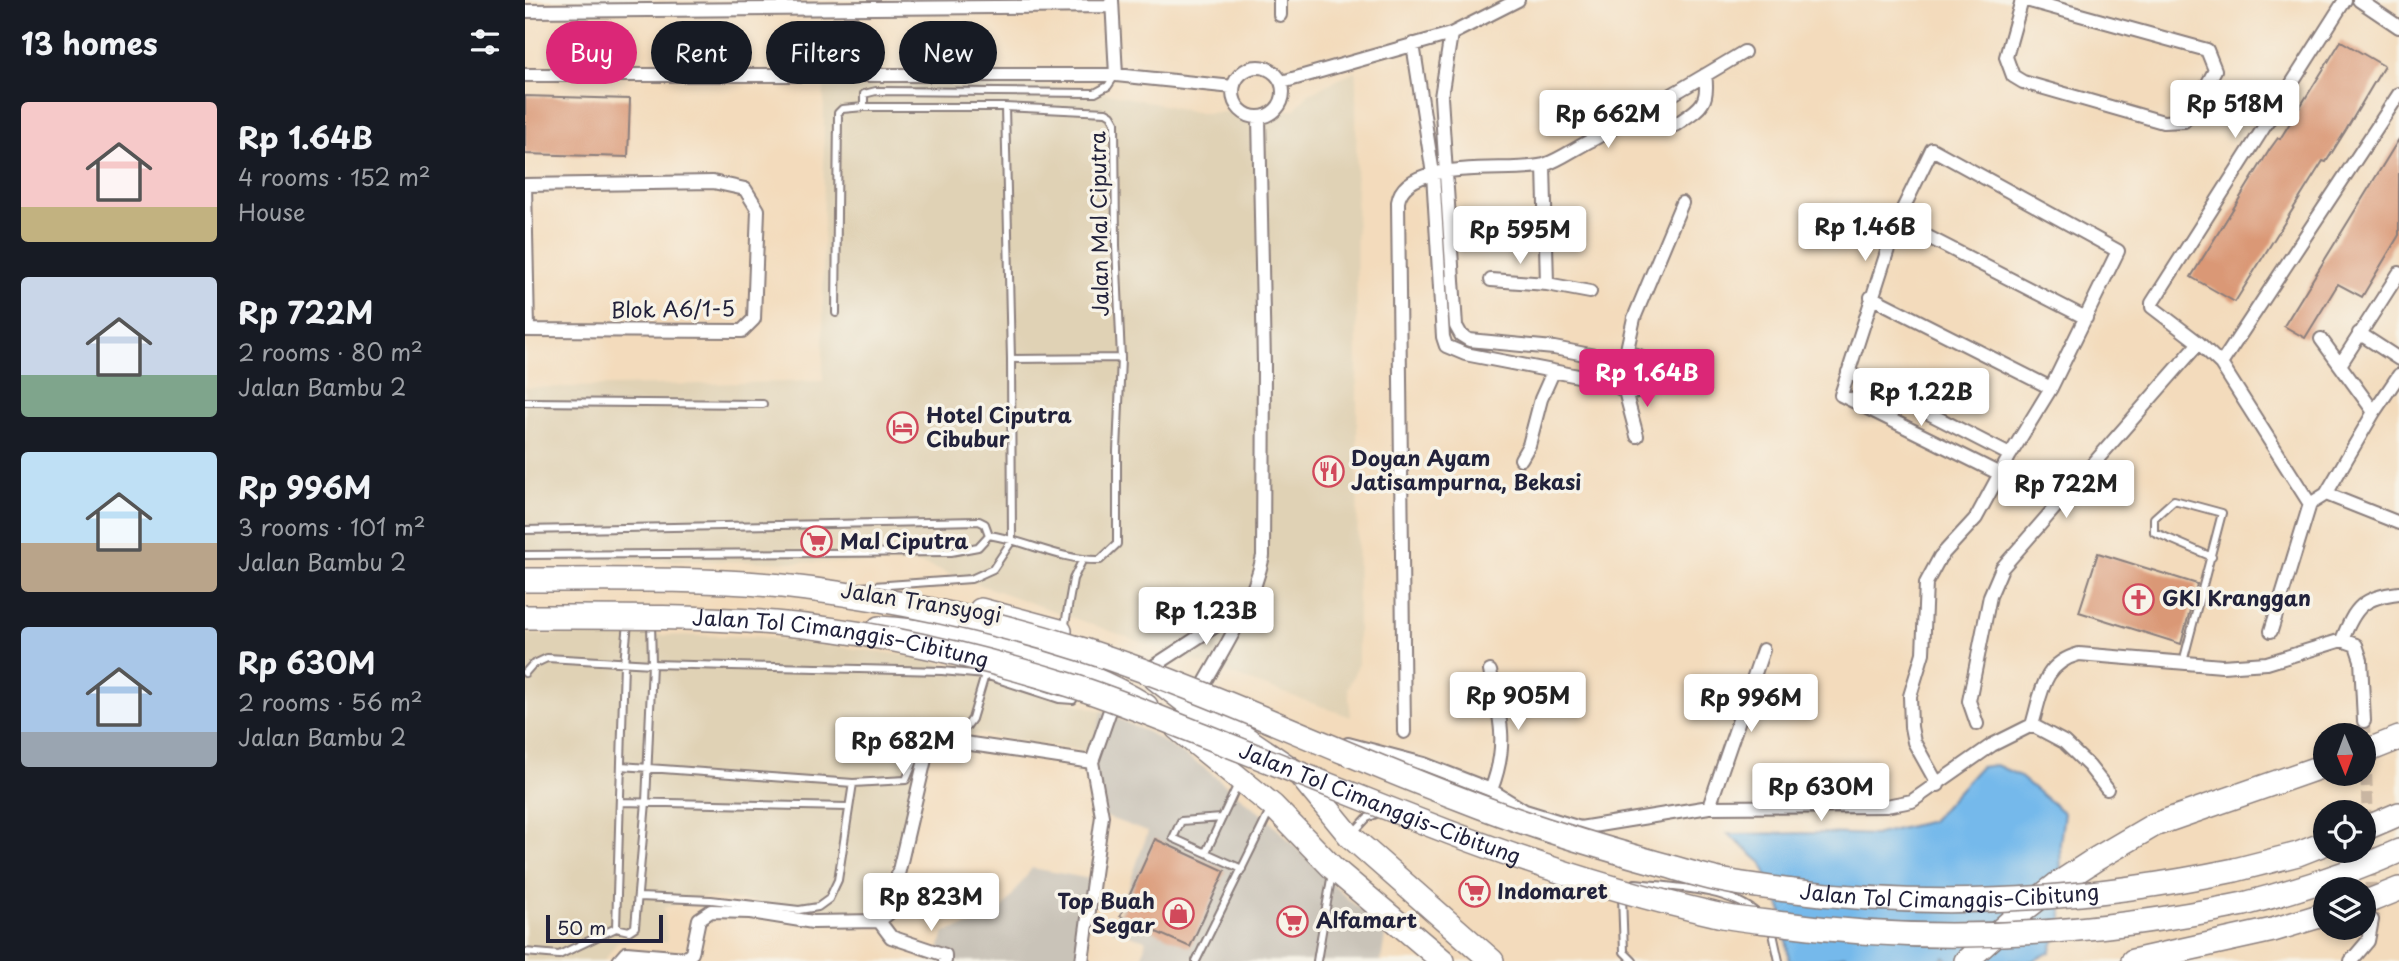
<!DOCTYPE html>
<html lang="en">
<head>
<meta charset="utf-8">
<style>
  body { margin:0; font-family:"Playpen Sans",sans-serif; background:#242831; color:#f1f3f6; height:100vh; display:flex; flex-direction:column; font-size:26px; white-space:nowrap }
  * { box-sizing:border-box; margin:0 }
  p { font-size:23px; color:#9ea1a6 }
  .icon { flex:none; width:38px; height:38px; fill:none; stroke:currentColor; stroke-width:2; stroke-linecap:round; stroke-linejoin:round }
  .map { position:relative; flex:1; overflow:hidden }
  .side { display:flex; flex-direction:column; background:#171b24; width:525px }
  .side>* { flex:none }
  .banner { position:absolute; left:21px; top:21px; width:665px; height:63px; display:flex; gap:14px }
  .needle { width:46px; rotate:179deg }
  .buttons { position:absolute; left:1788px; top:723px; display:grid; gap:14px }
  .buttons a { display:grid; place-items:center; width:63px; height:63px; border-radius:50%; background:#171b24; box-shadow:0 4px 10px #0003; font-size:35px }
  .scale { position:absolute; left:21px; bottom:18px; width:117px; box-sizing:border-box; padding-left:7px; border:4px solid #22223b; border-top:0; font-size:19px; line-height:24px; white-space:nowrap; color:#22223b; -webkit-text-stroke:5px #f7f3e8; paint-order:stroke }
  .price { position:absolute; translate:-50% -60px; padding:0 16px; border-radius:7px; background:#fff; color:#222; font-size:23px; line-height:46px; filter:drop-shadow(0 2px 4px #0008) }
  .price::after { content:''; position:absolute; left:50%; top:42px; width:21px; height:16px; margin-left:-10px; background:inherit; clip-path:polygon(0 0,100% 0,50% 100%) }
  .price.current { background:#db2777; color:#fff }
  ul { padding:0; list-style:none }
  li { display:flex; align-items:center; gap:21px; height:175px; padding:0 21px }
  li span { display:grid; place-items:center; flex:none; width:196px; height:140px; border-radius:7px; color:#555 }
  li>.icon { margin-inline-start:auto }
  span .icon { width:84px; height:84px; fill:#fffc; stroke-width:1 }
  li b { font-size:30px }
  h2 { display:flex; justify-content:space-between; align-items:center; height:84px; padding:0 21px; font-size:30px }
  .pill { padding:0 24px; border-radius:32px; background:#171b24; box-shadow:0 4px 10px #0003; font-size:24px; line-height:63px }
  .pill.current { background:#db2777; color:#fff }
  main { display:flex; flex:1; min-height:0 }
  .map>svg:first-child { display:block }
  .built { fill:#e0d2b5 }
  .industrial { fill:#c9c3b8 }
  .water { fill:#74b9eb; stroke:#4b6e93; stroke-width:2 }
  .building { fill:#da9876 }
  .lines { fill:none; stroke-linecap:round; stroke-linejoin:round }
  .street-tunnel { stroke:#c9b6a2; stroke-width:12; stroke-dasharray:12 6; stroke-linecap:butt }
  .lane-casing { stroke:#8a7e7c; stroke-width:10 }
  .street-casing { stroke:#8a7e7c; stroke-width:16 }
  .highway-casing { stroke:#8a7e7c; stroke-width:26 }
  .lane { stroke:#fff; stroke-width:6 }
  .street { stroke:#fff; stroke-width:12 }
  .highway { stroke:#fff; stroke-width:23 }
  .highway-bridge-casing { stroke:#8a7e7c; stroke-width:26; stroke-linecap:butt }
  .highway-bridge { stroke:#fff; stroke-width:23 }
  .labels { text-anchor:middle; stroke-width:7; stroke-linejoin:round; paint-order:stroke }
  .street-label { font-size:21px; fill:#22223b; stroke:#f7f3e8 }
  .poi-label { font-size:21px; font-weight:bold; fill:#22223b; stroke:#f7f3e8; text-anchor:start }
</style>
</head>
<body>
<main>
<section class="side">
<h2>13 homes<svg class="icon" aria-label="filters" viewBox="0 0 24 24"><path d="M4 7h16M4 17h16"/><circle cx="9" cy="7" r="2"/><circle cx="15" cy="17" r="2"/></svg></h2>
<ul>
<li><span style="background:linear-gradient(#f6c9c9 75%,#c2b280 0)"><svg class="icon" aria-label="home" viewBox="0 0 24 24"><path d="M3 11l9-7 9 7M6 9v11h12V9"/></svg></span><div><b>Rp 1.64B</b><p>4 rooms · 152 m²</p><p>House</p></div></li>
<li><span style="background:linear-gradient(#c9d6e8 70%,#7fa58c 0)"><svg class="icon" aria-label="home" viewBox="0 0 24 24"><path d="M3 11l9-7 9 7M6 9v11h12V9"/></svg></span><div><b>Rp 722M</b><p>2 rooms · 80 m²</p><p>Jalan Bambu 2</p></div></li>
<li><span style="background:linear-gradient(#bfe0f5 65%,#b9a48a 0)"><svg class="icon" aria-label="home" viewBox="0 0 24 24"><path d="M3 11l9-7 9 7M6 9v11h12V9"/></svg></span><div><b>Rp 996M</b><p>3 rooms · 101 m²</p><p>Jalan Bambu 2</p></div></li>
<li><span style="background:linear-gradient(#a9c7e8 75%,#9aa5b1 0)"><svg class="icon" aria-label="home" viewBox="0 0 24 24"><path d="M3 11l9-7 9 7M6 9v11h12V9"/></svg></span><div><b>Rp 630M</b><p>2 rooms · 56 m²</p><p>Jalan Bambu 2</p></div></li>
</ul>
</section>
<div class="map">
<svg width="1874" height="961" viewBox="0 0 1874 961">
  <rect width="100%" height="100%" fill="#f7f3e8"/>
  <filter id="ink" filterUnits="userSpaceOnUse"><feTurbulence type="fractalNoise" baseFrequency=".0143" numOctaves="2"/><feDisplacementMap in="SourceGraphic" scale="14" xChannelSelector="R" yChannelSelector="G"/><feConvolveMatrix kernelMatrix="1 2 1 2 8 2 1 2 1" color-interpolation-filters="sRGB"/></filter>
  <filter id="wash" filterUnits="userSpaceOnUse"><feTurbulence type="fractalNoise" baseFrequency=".00686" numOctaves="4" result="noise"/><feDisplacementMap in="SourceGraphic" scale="28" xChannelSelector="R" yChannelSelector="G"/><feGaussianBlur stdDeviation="1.57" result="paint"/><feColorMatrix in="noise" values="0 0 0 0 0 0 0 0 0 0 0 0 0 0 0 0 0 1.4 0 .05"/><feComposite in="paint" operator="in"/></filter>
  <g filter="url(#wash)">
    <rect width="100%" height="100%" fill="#f3dbbc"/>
    <path class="built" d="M831,71L833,665L823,688L826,717L397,564L0,558V388L298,381L299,77H447L582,93L675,113L769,110L784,93Z
      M0,634L230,636L394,657L577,711L565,752L455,734L406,739L352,913L174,897L139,908L142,942L93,941L79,961H0Z"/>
    <path class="industrial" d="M577,711L626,734L678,767L739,816L825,901L861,929L856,961H616L621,940L588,930L623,832L573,814L565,752Z
      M507,868L571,880L558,961H411L419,932L471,918Z"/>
    <path class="water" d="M1471,765L1493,775L1539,813L1535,843L1537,919L1525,952L1508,961H1424L1419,957L1415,961H1320V955L1297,961H1264L1258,914L1237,863L1203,834L1296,833L1349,835L1406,821L1455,767Z"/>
    <g id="blocks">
      <path class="building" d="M1816,41L1859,66L1821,130L1801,162L1798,161L1791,172L1710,302L1666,277L1745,149L1753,138L1755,139Z
        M0,96L105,99L103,157L0,154Z
        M1874,139V235L1837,297L1813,284L1780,338L1759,326Z
        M1573,553L1672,584L1656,644L1554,612Z
        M630,839L700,871L665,947L595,916Z"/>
    </g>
  </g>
  <g filter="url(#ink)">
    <use href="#blocks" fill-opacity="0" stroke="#8a7e7c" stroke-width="2"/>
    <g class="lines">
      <path class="street-tunnel" d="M1839,721L1847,920"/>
      <defs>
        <path id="lane" d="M339,107V94L351,91L570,93L583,86L589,77
          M311,313L313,113L317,109L339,107H480
          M486,359L596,358
          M0,402L238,404
          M0,530L454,521L460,524L464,535L453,547L426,552L0,555
          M335,587L446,579L468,569L486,542L487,539L486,359L480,107L581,112L586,115L590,122L591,245L596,358L592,451V544L575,560C537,561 502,541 464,535
          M539,630L548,579L557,561
          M1658,662L1697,513L1649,500L1629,518V532L1687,557
          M0,673L7,665L22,658L127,664L417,671L460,675L534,699L548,700L550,694
          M96,766L328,783L381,780L394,749L406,734L437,733L447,719L460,675
          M96,802L323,807
          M697,818L656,821L648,838L717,869
          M829,832L842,818L856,812
          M681,852L713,784
          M1110,883C1147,887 1204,888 1233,914
          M1097,896L1099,952L1108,961
          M114,897L186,900L274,910L293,907L304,899L313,880L328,783
          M91,928L99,663L103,623
          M1247,929L1254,961
          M0,952L34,955L91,928L104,931L110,927L121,802L127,664L126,623
          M671,961L745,811
          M792,961L807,873"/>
        <path id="street" d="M587,0L591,75L708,87
          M1497,0L1481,57L1488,76L1498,82L1638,122L1659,121L1676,96L1690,70L1682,50L1501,0
          M1834,0L1874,27
          M0,11L587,6
          M755,15V0
          M926,34L916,97L931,326L936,335L944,340L1029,348L1091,360
          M888,44L908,174L918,337L921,346L940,354L1089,383
          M708 92a25 25 0 1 1 50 0a25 25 0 1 1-50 0Z
          M0,75H591
          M757,82L926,34L993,0
          M1111,116L1150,125C1173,109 1185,106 1180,75
          M1019,165L1022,284L1065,292
          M1372,221L1561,318
          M966,280L1022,284
          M1346,297L1526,388
          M0,330L217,331L229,319L233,210L220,189L188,182L0,185L3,329
          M1834,333L1874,359
          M1796,339L1849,412
          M1087 373a19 19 0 1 1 38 0a19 19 0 1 1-38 0Z
          M1101,354L1109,318L1157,203
          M1696,364L1874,94
          M1815,365L1874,273
          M1323,372L1485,455
          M1100,391L1112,436
          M996,459L1004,445L1016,399L1028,372
          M1801,494L1874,523
          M1785,504L1696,364L1674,343L1627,307V303L1820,0
          M1746,631L1785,504L1801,494L1849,412L1874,375
          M1817,640C1830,607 1838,597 1874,593
          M965,671C975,717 984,744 966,790
          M620,672L721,606
          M672,697C697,651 727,608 738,556L739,364L734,117
          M1452,724L1444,701L1465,596L1477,568L1674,343
          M1507,725L1539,742L1564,766L1582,789
          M879,732L873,202C880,156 987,174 1019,165C1035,160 1052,147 1067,140C1118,112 1169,82 1219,52
          M823,744L899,764L966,790L1000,811L1055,828L1184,807L1361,806L1387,801L1467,745L1507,725C1517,692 1517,664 1554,654L1697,666L1742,663L1817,640L1831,645L1836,660L1839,721
          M567,762L590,696
          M1413,785L1389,742L1386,727L1385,696L1398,653L1401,583L1415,557L1451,518L1485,455L1526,388L1593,251L1407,149L1372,221L1316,395L1475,474
          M1184,807L1238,650
          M354,921L366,937L420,955V961
          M94,961L101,953L161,958L167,953L174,919L186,911L225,912L288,922L354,921L364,913L401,755L407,745L419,740L567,762
          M557,961L577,816L567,762
          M1826,961L1843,941L1847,920"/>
        <path id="highway" d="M456,610L535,631
          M354,628C438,633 549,662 621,706
          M631,679L666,706L710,731L775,775L825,836L967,961
          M652,728L748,806L808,868L918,961
          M1839,752L1874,738
          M1839,829L1874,814
          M1710,870L1773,854L1801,843
          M1839,903L1874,889
          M1719,904C1773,890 1823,874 1874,851
          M1441,961L1495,913L1531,885L1571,859L1629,825L1801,765
          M1608,961L1748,930L1801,914"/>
      </defs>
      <use href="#lane" class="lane-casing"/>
      <use href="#street" class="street-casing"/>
      <use href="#highway" class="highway-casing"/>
      <use href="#lane" class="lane"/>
      <use href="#street" class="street"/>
      <use href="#highway" class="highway"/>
      <defs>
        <g id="highway-bridge">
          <path id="s1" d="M0,580C85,580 172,578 257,586C359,597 461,619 559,650C688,692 811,752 938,800C1001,825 1067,845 1132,863C1154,869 1177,877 1200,881C1220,885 1241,887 1261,890C1411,910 1562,901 1710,870"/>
          <path id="s2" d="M0,617C83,617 166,616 249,623C349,631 449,655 545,685C590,699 634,718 678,735C760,768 843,801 926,833C1011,865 1100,894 1189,914C1212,920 1236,921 1260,924C1413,945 1568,935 1719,904"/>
        </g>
      </defs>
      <use href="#highway-bridge" class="highway-bridge-casing"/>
      <use href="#highway-bridge" class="highway-bridge"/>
    </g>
  </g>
  <defs>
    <symbol id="hotel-ring" viewBox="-11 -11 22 22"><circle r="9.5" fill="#f7f3e8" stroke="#d1495b" stroke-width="1.5"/><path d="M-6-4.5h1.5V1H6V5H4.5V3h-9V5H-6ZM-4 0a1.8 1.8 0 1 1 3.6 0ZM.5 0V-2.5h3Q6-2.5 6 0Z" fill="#d1495b"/></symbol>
    <symbol id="restaurant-ring" viewBox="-11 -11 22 22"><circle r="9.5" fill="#f7f3e8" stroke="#d1495b" stroke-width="1.5"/><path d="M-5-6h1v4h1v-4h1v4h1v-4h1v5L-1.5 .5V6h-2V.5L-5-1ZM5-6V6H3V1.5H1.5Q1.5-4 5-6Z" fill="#d1495b"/></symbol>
    <symbol id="supermarket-ring" viewBox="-11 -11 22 22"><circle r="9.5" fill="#f7f3e8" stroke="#d1495b" stroke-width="1.5"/><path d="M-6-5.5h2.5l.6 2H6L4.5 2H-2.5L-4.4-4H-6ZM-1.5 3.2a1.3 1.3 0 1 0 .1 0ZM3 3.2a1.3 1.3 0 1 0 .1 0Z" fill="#d1495b"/></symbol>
    <symbol id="church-ring" viewBox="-11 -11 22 22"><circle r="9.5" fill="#f7f3e8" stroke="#d1495b" stroke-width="1.5"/><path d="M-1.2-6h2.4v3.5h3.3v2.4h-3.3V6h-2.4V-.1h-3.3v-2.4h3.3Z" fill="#d1495b"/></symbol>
    <symbol id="shop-ring" viewBox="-11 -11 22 22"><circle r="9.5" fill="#f7f3e8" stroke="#d1495b" stroke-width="1.5"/><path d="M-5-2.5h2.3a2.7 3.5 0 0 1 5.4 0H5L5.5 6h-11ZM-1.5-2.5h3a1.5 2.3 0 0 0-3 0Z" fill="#d1495b"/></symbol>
  </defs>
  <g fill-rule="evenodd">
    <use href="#hotel-ring" x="360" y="410" width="35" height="35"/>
    <use href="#restaurant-ring" x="786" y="454" width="35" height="35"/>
    <use href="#supermarket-ring" x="274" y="524" width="35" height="35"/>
    <use href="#church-ring" x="1596" y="582" width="35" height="35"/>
    <use href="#supermarket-ring" x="932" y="874" width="35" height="35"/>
    <use href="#shop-ring" x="636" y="896" width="35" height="35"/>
    <use href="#supermarket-ring" x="750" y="904" width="35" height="35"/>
  </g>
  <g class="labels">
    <g class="street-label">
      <text transform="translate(575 224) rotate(-91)" y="7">Jalan Mal Ciputra</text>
      <text transform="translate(148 310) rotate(-1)" y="7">Blok A6/1-5</text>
      <text transform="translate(396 603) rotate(9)" y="7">Jalan Transyogi</text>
      <text dy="7" stroke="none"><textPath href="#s2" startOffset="317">Jalan Tol Cimanggis–Cibitung</textPath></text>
      <text dy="7" stroke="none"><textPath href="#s2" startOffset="884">Jalan Tol Cimanggis–Cibitung</textPath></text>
      <text dy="7" stroke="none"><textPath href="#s1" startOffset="1474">Jalan Tol Cimanggis–Cibitung</textPath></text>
    </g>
    <g class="poi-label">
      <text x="401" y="423">Hotel Ciputra<tspan x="401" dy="24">Cibubur</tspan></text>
      <text x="826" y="466">Doyan Ayam<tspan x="826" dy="24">Jatisampurna, Bekasi</tspan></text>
      <text x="315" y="549">Mal Ciputra</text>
      <text x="1637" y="606">GKI Kranggan</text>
      <text x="972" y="899">Indomaret</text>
      <text x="630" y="909" text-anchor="end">Top Buah<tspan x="630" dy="24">Segar</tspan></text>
      <text x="791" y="928">Alfamart</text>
    </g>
  </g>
</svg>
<div class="buttons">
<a><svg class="needle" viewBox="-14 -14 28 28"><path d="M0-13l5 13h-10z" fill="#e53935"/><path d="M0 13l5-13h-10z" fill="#9ea1a6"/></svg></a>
<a><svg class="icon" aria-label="locate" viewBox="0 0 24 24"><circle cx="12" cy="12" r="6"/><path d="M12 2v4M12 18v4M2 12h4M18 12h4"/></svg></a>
<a><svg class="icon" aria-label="layers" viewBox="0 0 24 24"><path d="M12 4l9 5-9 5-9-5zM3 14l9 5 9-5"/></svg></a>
</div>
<div class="scale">50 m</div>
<b class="price" style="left:1710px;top:140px">Rp 518M</b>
<b class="price" style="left:1083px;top:150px">Rp 662M</b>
<b class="price" style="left:1340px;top:263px">Rp 1.46B</b>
<b class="price" style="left:995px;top:266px">Rp 595M</b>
<b class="price current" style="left:1122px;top:409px">Rp 1.64B</b>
<b class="price" style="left:1396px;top:428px">Rp 1.22B</b>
<b class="price" style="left:1541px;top:520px">Rp 722M</b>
<b class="price" style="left:681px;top:647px">Rp 1.23B</b>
<b class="price" style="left:993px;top:732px">Rp 905M</b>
<b class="price" style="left:1226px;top:734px">Rp 996M</b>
<b class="price" style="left:378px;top:777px">Rp 682M</b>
<b class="price" style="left:1296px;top:823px">Rp 630M</b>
<b class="price" style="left:406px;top:933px">Rp 823M</b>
<div class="banner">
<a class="pill current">Buy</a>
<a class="pill">Rent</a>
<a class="pill">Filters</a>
<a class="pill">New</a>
</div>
</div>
</main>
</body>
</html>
